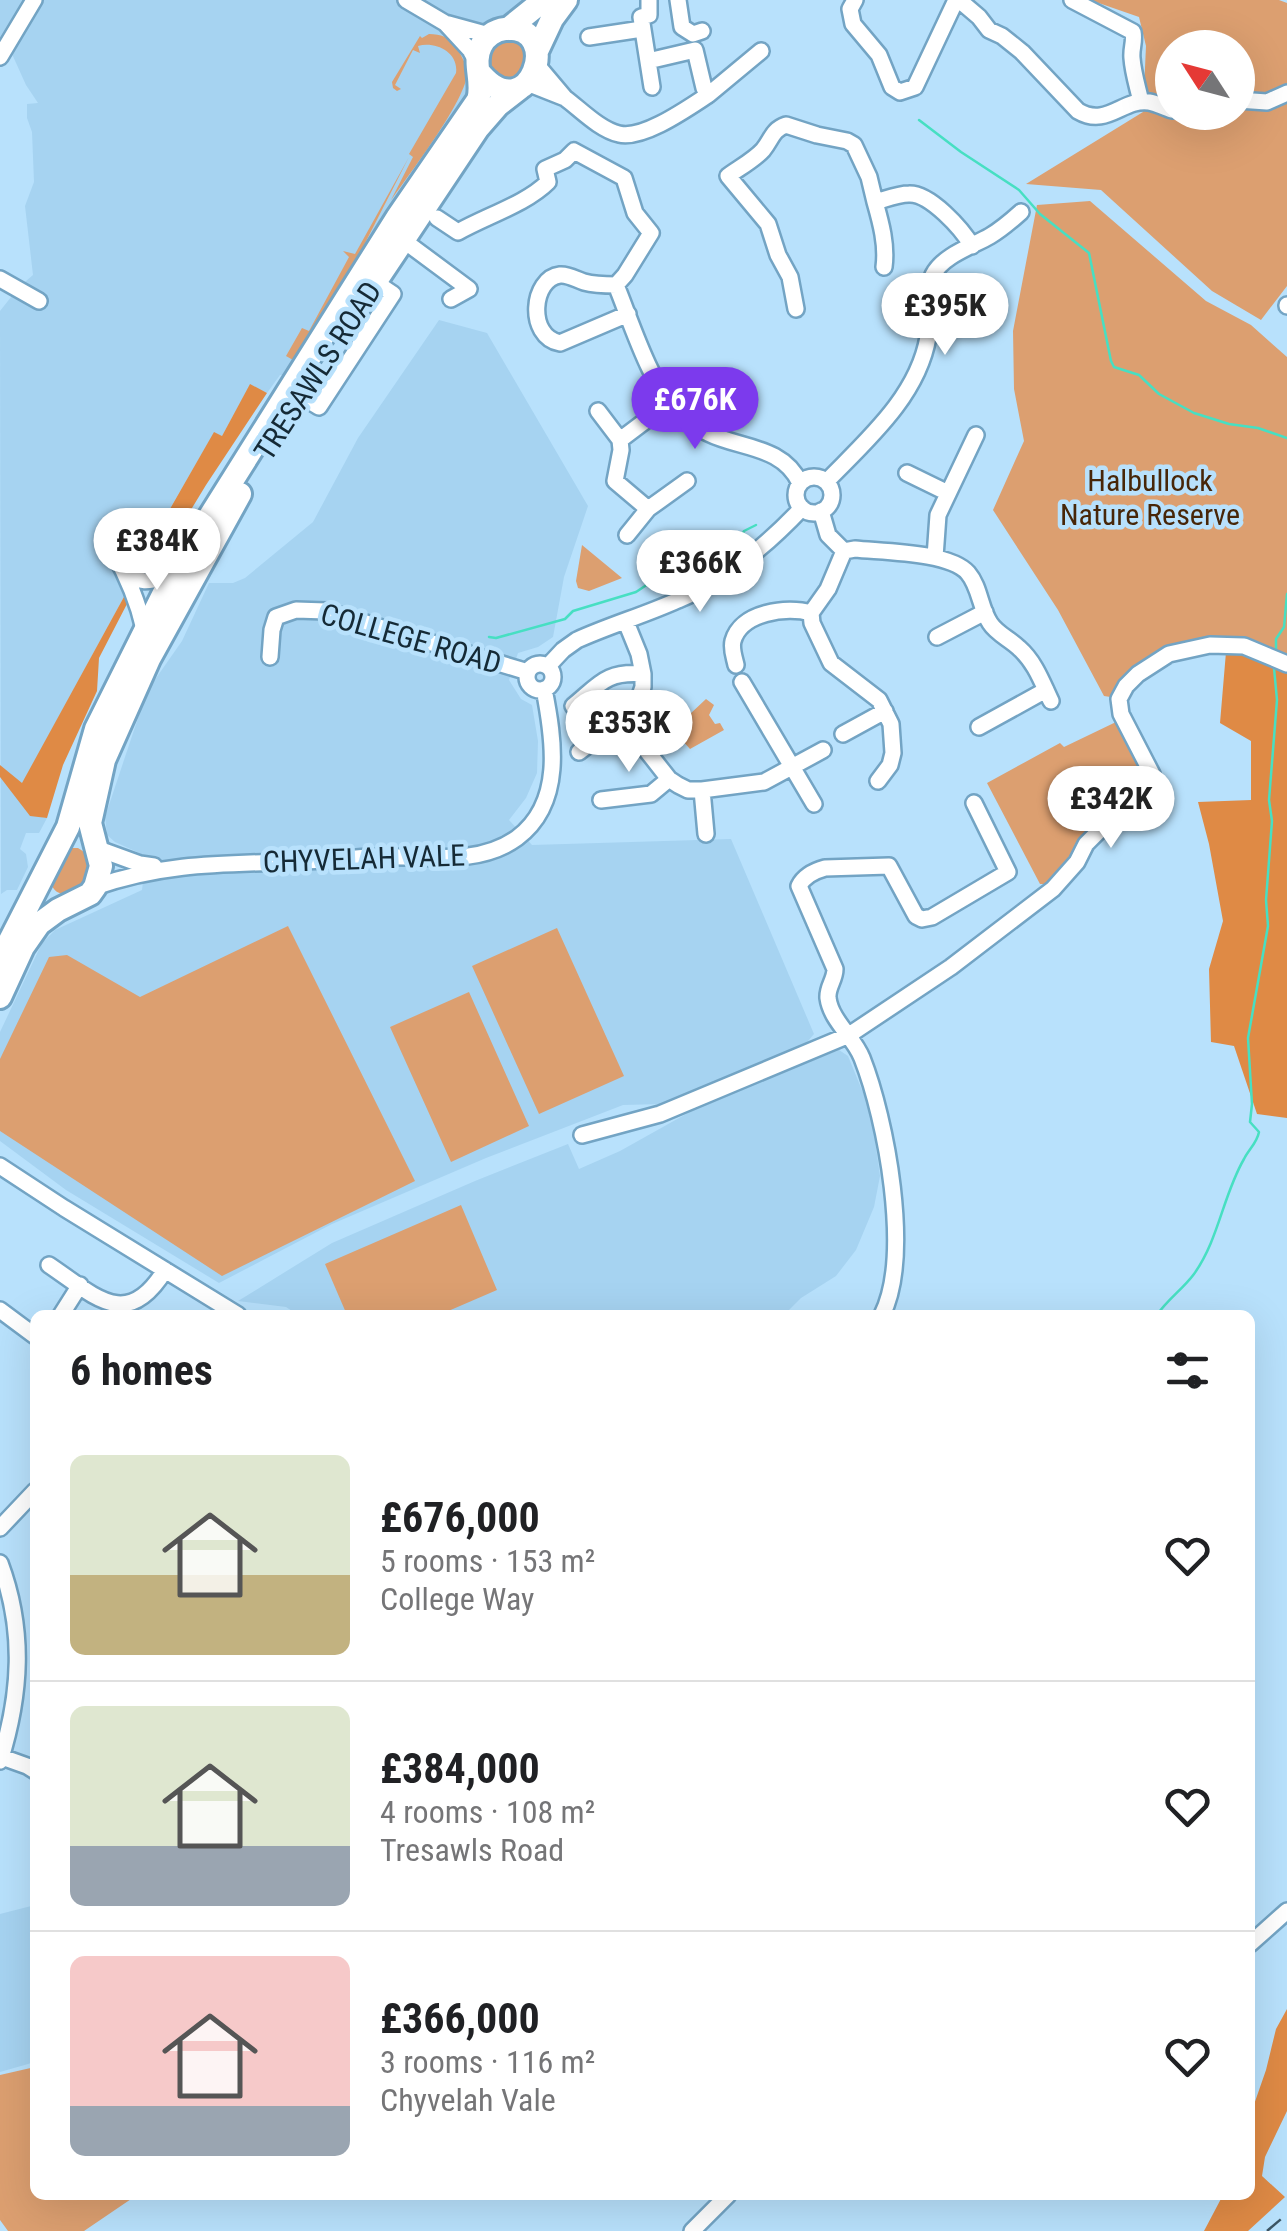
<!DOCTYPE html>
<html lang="en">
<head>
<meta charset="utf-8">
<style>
  body { margin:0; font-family:"Roboto Condensed",sans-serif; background:#f2f2f2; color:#202124; height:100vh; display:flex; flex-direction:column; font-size:38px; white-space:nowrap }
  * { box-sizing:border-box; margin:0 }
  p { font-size:32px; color:#757577 }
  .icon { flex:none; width:55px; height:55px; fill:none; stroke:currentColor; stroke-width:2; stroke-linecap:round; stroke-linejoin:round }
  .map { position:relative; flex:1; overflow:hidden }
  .drawer { position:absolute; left:30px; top:1310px; width:1225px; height:890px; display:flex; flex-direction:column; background:#fff; border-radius:15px; box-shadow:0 10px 40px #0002 }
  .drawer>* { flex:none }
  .needle { width:65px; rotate:306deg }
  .controls { position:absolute; left:1155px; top:30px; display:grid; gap:20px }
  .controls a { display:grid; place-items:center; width:100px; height:100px; border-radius:50%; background:#fff; box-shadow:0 10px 40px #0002; font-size:50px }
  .price { position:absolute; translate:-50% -85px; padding:0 22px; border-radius:35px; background:#fff; color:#222; font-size:32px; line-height:65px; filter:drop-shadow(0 2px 5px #0008) }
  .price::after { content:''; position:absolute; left:50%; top:60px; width:30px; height:22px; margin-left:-15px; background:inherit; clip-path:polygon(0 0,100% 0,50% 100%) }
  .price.selected { background:#7c3aed; color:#fff }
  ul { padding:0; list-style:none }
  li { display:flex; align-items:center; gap:30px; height:250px; padding:0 40px }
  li+li { border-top:2px solid #e0e0e0 }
  li span { display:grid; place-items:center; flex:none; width:280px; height:200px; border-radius:15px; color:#555 }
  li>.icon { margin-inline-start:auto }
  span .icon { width:120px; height:120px; fill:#fffc; stroke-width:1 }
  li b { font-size:42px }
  h2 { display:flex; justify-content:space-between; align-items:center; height:120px; padding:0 40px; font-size:42px }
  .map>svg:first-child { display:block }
  .built { fill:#a6d3f1 }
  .green { fill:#dc9f70; fill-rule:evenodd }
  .forest { fill:#df8a45 }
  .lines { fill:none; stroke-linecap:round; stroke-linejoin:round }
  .stream { stroke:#47dfc2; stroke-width:2.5 }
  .minor-casing { stroke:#73a4c4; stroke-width:20 }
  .highway-casing { stroke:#73a4c4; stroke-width:28 }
  .minor { stroke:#fff; stroke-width:15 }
  .highway { stroke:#fff; stroke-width:22 }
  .rail { stroke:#3b5564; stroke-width:2.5; stroke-dasharray:18 18; stroke-linecap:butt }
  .labels { text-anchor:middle; stroke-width:9; stroke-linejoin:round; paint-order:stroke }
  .street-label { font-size:30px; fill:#152a36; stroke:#b8e1fc }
  .park-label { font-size:30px; fill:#472608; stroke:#b8e1fc }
</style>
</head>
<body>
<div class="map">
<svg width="1287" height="2231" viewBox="0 0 1287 2231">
  <rect width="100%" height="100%" fill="#b8e1fc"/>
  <path class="built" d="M0,0H544L508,29L447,23L470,50L482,87L298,376L280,375L267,393L250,385L222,436L214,433L133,572L125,595L16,795L30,815L47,818L39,833H26L20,849L26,854L28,867L17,890H7L1,894L0,311L19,287L33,275L25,206L34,182L32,132L27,118V104L38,103L26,85L12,54L0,40Z
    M439,320L487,333L588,506L564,577L553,637L538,647L518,653L509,680L521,699L532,705L538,741L537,773L526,798L509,820L532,845L731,839L814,1034L802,1048L663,1104L623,1105L486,1158L332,1224L219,1283L66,1190L0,1141V1032L42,943L55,930L142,890L146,856L115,842L107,835L105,817L147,691L182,641L209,583H233L245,578L313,522L358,438Z
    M839,1050L848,1056L871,1112L880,1176L874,1207L856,1250L836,1276L801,1298L784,1315H298L286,1307L238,1301L332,1243L475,1181L568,1144L579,1169L620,1151L704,1104Z
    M35,1905V2062L0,2072V1914Z"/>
  <path class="green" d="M1090,0H1279L1287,3V286L1261,320L1212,291L1101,190L1026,184L1143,112L1146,46L1139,17ZM1172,48H1238V112H1172Z
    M429,34C441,34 449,37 456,47C461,55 468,66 467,75C463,105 409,174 390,202L413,157L409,154L456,73C459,52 435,41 418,46L420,53L413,50L395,85L401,89L397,91L393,88L392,82L420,36L422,38Z
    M516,38L528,50L521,76L504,81L486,67C490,41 489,42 516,38Z
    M409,157L361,251L293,360L286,356L302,328L309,331L349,257L343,251L355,254Z
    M1090,201L1206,301L1251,325L1287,357V664L1244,646L1169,654L1117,698L1104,696L1058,610L993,510L1024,441L1014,389L1013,331L1037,205Z
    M582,545L622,578L589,591L578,588L576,581Z
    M706,699L714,705L709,715L715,724L720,723L724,730L690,749L673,730Z
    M1116,722L1146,778L1153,798L1147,806L1101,822L1051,884H1040L987,783L1060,743L1064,747Z
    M71,848H78C93,856 90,869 88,883L67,895C59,894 53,891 51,883L67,851Z
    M288,926L415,1181L222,1276L0,1131V1059L49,957L67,955L140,997Z
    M557,928L624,1076L539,1114L472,966Z
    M469,992L529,1126L451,1162L390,1027Z
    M461,1205L497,1290L439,1315H347L325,1264Z
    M35,2067V2195H137L84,2231H8L0,2220V2075Z"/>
  <path class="forest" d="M250,384L267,393L206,485L158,564L147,572L135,570L214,432L222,436Z
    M125,595L128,602L99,658L97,691L63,765L47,818L30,816L0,777V765L22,783Z
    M1226,652L1247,653L1287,669V1118L1257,1114L1234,1046L1211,1042L1209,969L1223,921L1209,844L1198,802L1251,800V741L1220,723Z
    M1287,2009V2111L1265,2157L1262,2176L1285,2197L1248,2231H1204L1223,2195H1250V2116L1266,2070L1276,2029Z"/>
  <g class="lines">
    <path class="stream" d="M919,120L961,152L1019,190L1040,214L1089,253L1111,361L1114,367L1139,375L1159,394L1194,413L1229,424L1258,428L1287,438
      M489,637L496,638L565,619L573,611L636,592L660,576L668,577L683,571L698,562L707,552L725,547L740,539L744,531L756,525
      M1276,650V639L1284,627L1287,594
      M1157,1315C1167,1300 1183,1289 1194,1274C1219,1239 1223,1195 1244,1159C1249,1149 1257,1143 1259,1132L1250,1122L1252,1104L1248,1038L1268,926L1266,900L1272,821L1269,800L1277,700L1274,668"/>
    <defs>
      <path id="minor" d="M406,0L445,23L489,35
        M649,0V15L641,17L652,87
        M678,0L682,27L693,34L702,31
        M855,0L850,9L853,24L879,55L892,87L900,92L915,87L956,0
        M959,0L979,17L989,30L1002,36L1022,52L1078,111C1107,128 1123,98 1149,102C1156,103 1165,108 1172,110
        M1072,0L1133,32C1135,42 1131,48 1132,58C1133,73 1138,88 1141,102
        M446,24L470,50L478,64
        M589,37L642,29
        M0,57L34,0
        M527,83L565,98L538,66
        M708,95L761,51
        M565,98C580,109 600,130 619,134C643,140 688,108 708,95L704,88L695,50L648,61
        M1238,100L1267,102L1287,93
        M875,202C881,223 887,245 884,267
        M437,218L458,232C486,216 526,204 548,182L545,169L565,160L574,151L624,178L635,213L651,233L625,275L616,285C632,324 651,388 682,416C689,422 699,429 708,433C740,449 782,445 800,483
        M403,240L469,289L451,299
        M0,279L39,301
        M616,285C605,285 595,285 584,282C577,280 568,274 560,275C532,278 526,336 560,343L628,314
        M1287,305V306
        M796,309L790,277L778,255L768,224L728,176C739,168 754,160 763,150C772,139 772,130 786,125L817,135L847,141L854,145L869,177L875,202C886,199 898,194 909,194C930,193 962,229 972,246
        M301,396L319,407L393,294L375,282
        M598,411L620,440L669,403
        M620,440L621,450L615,481L648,509L687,481
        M907,473L948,493
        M796 495a18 18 0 1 1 36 0a18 18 0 1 1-36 0Z
        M827,481C867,440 918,396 928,337C931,317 925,293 933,275C943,255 973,246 990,236C1002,229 1011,221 1021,212
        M821,511L828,535L844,551L855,549C883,552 950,552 968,573C980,587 980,608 990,623C997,634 1010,639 1019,648C1035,662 1042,682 1051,701
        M627,535L648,509
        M113,551C127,576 138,602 144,629
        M844,551L828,589L811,613L812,623L831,663L879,700L891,724L893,753L890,765L878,781
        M935,557L938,515L976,435
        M124,570C139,587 154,580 173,575
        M626,622L639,654L643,674V687L637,704L635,721L639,738L647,751L669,779L678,785L688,790H702L764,782L823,750
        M937,637L985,612
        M270,657L272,630L276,617L296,610L326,611L528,672
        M527 677a13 13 0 1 1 26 0a13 13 0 1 1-26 0Z
        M736,665C734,656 731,649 733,641C741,612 787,606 811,613
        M548,666L563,650L577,640C610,625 645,615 678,600C726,580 766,546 802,508
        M742,682L814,804
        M573,706C600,684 606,671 643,674
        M979,727L1046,690
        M843,734L885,711
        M579,752L619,721H635
        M702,790L706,834
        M601,800L651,794L669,779
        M96,848L140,864L154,866
        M95,887C161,864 216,864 284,862C314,861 345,858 375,857C422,855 477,867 517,838C564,803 554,740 544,689
        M582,1135L660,1114L849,1035L951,967L1053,889L1077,862L1086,844L1102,828L1150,810L1158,800L1152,774L1121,714L1119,699L1126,686L1138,674L1169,654L1210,645L1244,646L1287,664
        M0,1166L64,1208L238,1315
        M49,1265C95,1296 127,1332 165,1270
        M0,1310L35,1336
        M61,1315L80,1285
        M882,1315C912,1255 886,1119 862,1058C854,1037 831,1021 828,998C827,987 835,980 835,969L799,886C804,876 814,871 825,868L889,866L916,916L922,919L932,917L1008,872L974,803
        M0,1528L35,1491
        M0,1563C25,1630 21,1694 0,1761
        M2,1757L27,1766L35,1771
        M1250,1944L1287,1911
        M692,2231L728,2195"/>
      <path id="highway" d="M508,29L544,0
        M537,51L552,19L566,0
        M378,278L478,128L498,105L520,88
        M0,960L68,827L96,729L173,575L397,218L478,100C484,82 472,63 481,46C485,37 495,30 505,29C566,24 529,133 479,72
        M0,997L23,947L39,924L58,910L90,894L95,887L101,866L90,823L104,760L149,659L240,494"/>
    </defs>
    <use href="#minor" class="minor-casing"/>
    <use href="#highway" class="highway-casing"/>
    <use href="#minor" class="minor"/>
    <use href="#highway" class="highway"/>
    <path class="rail" d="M1267,2231L1287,2214"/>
  </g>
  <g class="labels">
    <g class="street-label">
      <text transform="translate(318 371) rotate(-57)" y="10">TRESAWLS ROAD</text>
      <text transform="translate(411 639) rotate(16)" y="10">COLLEGE ROAD</text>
      <text transform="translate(364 859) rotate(-2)" y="10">CHYVELAH VALE</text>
    </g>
    <g class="park-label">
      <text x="1150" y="491">Halbullock<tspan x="1150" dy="34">Nature Reserve</tspan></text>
    </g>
  </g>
</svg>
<div class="controls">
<a><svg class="needle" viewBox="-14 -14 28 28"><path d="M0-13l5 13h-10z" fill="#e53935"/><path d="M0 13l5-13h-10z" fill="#757577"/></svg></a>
</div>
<b class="price" style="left:945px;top:358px">£395K</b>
<b class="price selected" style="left:695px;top:452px">£676K</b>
<b class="price" style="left:157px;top:593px">£384K</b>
<b class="price" style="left:700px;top:615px">£366K</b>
<b class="price" style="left:629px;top:775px">£353K</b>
<b class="price" style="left:1111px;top:851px">£342K</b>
<section class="drawer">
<h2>6 homes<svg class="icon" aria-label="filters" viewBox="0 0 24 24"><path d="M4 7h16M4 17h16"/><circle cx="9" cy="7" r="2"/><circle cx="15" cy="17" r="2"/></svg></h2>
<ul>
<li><span style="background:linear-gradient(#dfe7d0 60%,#c2b280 0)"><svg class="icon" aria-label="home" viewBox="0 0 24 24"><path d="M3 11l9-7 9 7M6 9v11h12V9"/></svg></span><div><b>£676,000</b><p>5 rooms · 153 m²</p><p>College Way</p></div><svg class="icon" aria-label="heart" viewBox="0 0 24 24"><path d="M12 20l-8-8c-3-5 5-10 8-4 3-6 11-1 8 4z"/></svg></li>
<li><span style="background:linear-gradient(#dfe7d0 70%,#9aa5b1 0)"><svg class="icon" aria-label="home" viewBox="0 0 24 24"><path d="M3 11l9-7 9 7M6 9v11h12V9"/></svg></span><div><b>£384,000</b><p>4 rooms · 108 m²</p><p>Tresawls Road</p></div><svg class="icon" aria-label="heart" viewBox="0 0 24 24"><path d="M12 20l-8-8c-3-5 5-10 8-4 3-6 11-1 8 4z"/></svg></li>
<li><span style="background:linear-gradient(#f6c9c9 75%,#9aa5b1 0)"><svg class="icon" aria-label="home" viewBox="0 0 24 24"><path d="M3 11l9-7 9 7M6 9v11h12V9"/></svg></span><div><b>£366,000</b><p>3 rooms · 116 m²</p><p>Chyvelah Vale</p></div><svg class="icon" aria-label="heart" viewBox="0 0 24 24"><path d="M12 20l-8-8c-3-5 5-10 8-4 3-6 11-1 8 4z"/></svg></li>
</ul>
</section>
</div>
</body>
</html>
